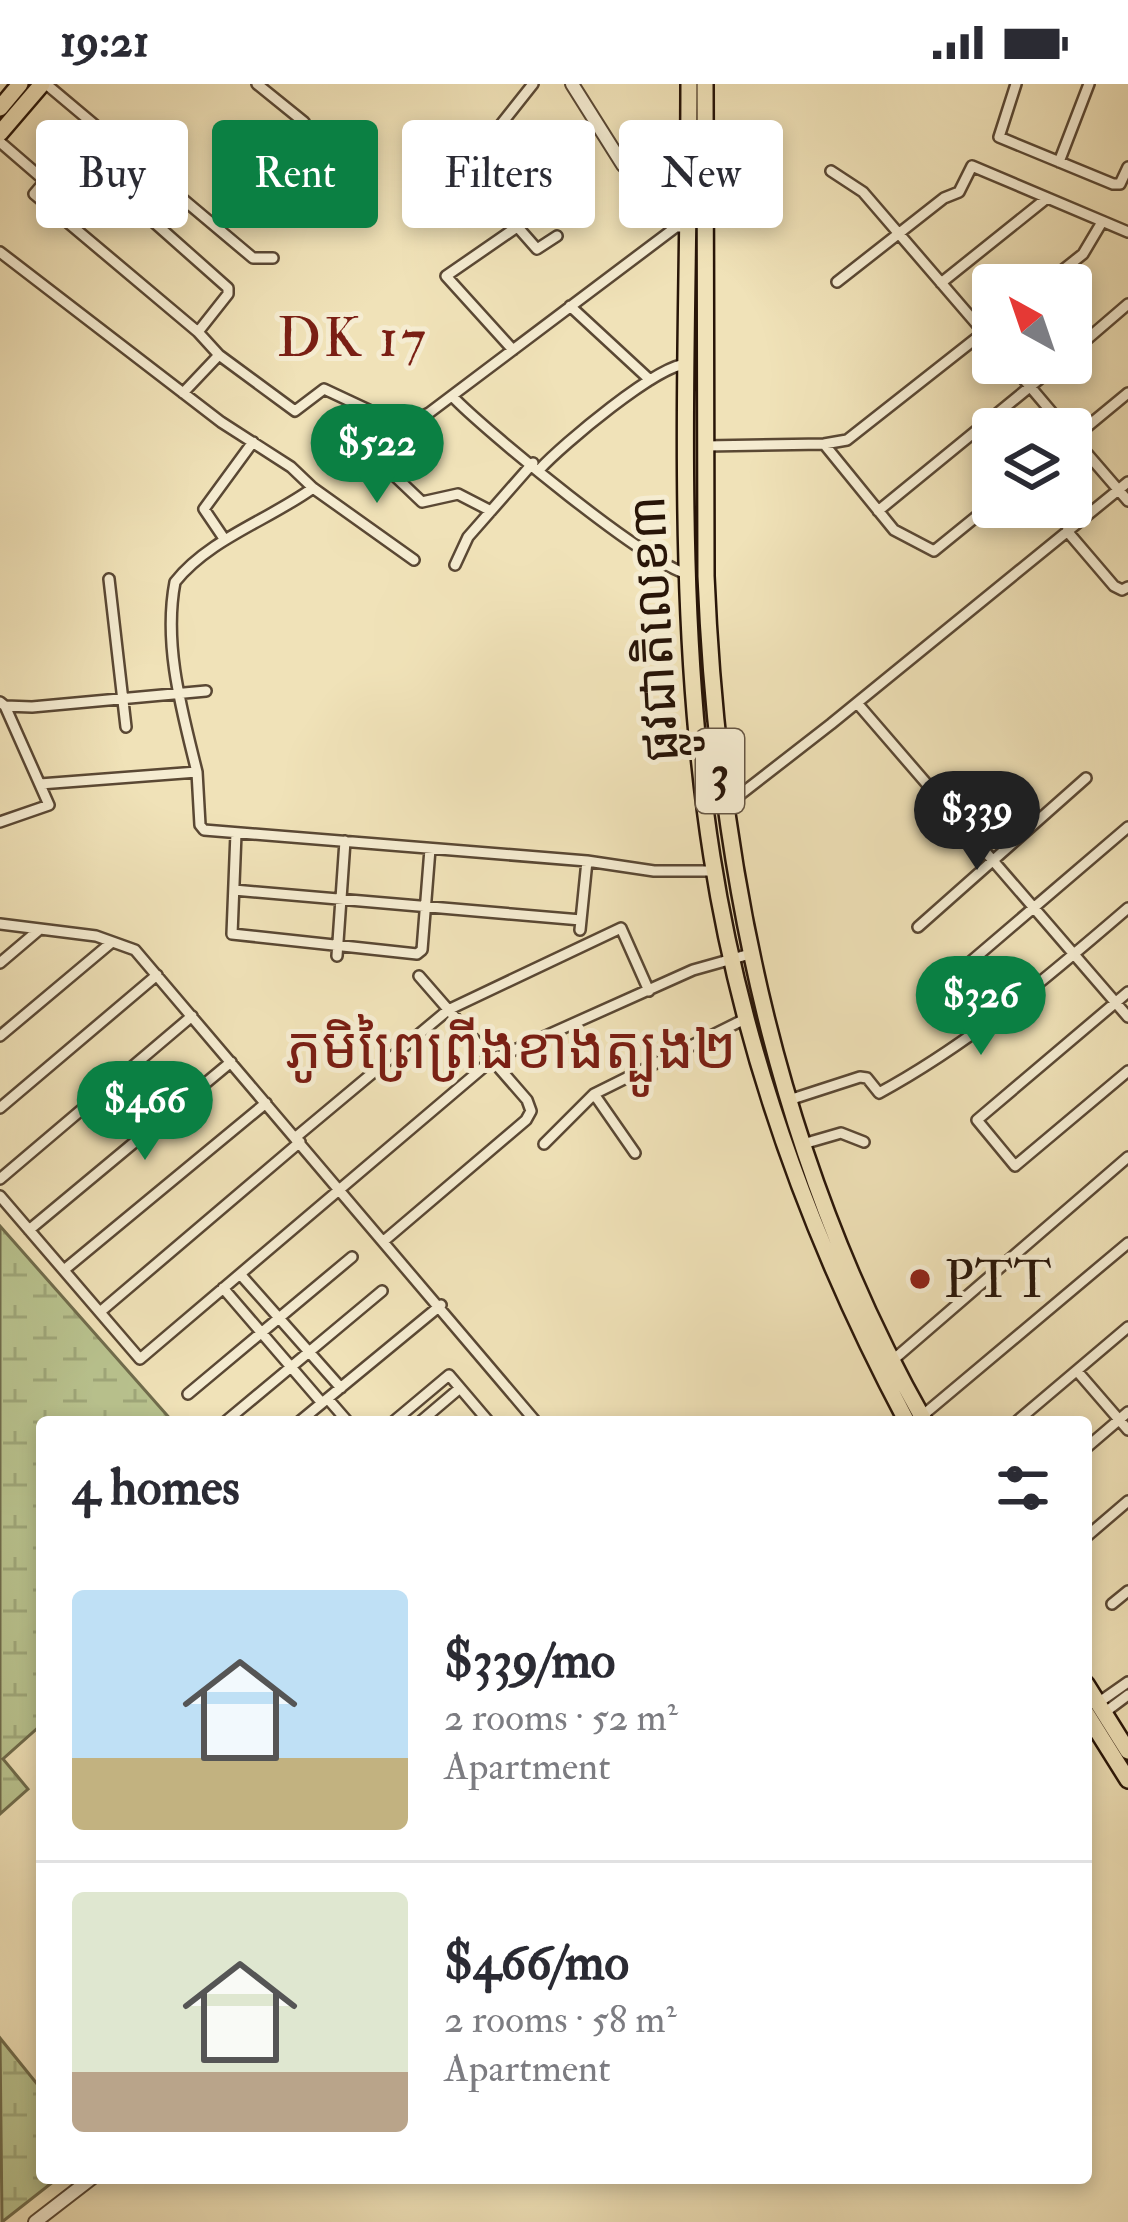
<!DOCTYPE html>
<html lang="en">
<head>
<meta charset="utf-8">
<style>
  body { margin:0; font-family:"IM FELL Double Pica","Noto Sans Khmer",serif; background:#f2f2f3; color:#2b2b33; height:100vh; display:flex; flex-direction:column; font-size:45px; white-space:nowrap }
  * { box-sizing:border-box; margin:0 }
  p { font-size:39px; color:#7c7c81 }
  .icon { flex:none; width:66px; height:66px; fill:none; stroke:currentColor; stroke-width:2; stroke-linecap:round; stroke-linejoin:round }
  .map { position:relative; flex:1; overflow:hidden }
  .side { position:absolute; left:36px; top:1332px; width:1056px; height:768px; display:flex; flex-direction:column; background:#fff; border-radius:12px; box-shadow:0 6px 18px #0003 }
  .side>* { flex:none }
  .guide { position:absolute; left:36px; top:36px; width:1056px; height:108px; display:flex; gap:24px }
  .needle { width:78px; rotate:320deg }
  .fabs { position:absolute; left:972px; top:180px; display:grid; gap:24px }
  .fabs a { display:grid; place-items:center; width:120px; height:120px; border-radius:12px; background:#fff; box-shadow:0 6px 18px #0003; font-size:60px }
  .price { position:absolute; translate:-50% -102px; padding:0 27px; border-radius:42px; background:#0b8043; color:#fff; font-size:39px; line-height:78px; filter:drop-shadow(0 3px 6px #0008) }
  .price::after { content:''; position:absolute; left:50%; top:72px; width:36px; height:27px; margin-left:-18px; background:inherit; clip-path:polygon(0 0,100% 0,50% 100%) }
  .price.selected { background:#222; color:#fff }
  ul { padding:0; list-style:none }
  li { display:flex; align-items:center; gap:36px; height:300px; padding:0 36px }
  li+li { border-top:3px solid #e1e1e2 }
  li span { display:grid; place-items:center; flex:none; width:336px; height:240px; border-radius:12px; color:#555 }
  li>.icon { margin-inline-start:auto }
  span .icon { width:144px; height:144px; fill:#fffc; stroke-width:1 }
  li b { font-size:51px }
  h2 { display:flex; justify-content:space-between; align-items:center; height:144px; padding:0 36px; font-size:51px }
  .pill { padding:0 42px; border-radius:12px; background:#fff; box-shadow:0 6px 18px #0003; font-size:42px; line-height:108px }
  .pill.selected { background:#0b8043; color:#fff }
  .status { display:flex; justify-content:space-between; align-items:center; height:84px; padding:0 60px; background:#fff; direction:ltr }
  .status svg { height:33px; fill:currentColor }
  .map>svg:first-child { display:block }
  .wetland { fill:url(#wetland-marsh); stroke:#706c4c; stroke-width:3 }
  .lines { fill:none; stroke-linecap:round; stroke-linejoin:round }
  .minor-casing { stroke:#5a4834; stroke-width:14 }
  .tertiary-casing { stroke:#5a4834; stroke-width:16 }
  .trunk-casing { stroke:#281508; stroke-width:20 }
  .minor { stroke:#f5ecd1; stroke-width:9 }
  .tertiary { stroke:#f5ecd1; stroke-width:12 }
  .trunk { stroke:#f0e2b8; stroke-width:15 }
  .poi-dot { fill:#8f2418; stroke:#f5ecd1; stroke-width:4.5 }
  .labels { text-anchor:middle; stroke-width:10; stroke-linejoin:round; paint-order:stroke }
  .shield { fill:#f5ecd1; stroke:#665644; stroke-width:3 }
  .shield-label { font-size:48px; font-weight:bold; fill:#281508 }
  .street-label { font-size:51px; fill:#281508; stroke:#f5ecd1 }
  .poi-label { font-size:51px; fill:#281508; stroke:#f5ecd1; text-anchor:start }
  .neighbourhood-label { font-size:54px; letter-spacing:3px; fill:#7a1f14; stroke:#f5ecd1 }
  .quarter-label { font-size:57px; fill:#7a1f14; stroke:#f5ecd1 }
</style>
</head>
<body>
<div class="status"><b>19:21</b><svg viewBox="0 0 49 12"><path d="M0 12V9h3v3zM5 12V6h3v6zM10 12V3h3v9zM15 12V0h3v12zM26 1h20v11H26zM47 4h2v5h-2z"/></svg></div>
<div class="map">
<svg width="1128" height="2138" viewBox="0 0 1128 2138">
  <defs>
    <pattern id="wetland-marsh" width="20" height="14" patternUnits="userSpaceOnUse" patternTransform="scale(3)"><rect width="20" height="14" fill="#b9c38f"/><path d="M1 5h8M5 5V1M11 12h8M15 12V8" fill="none" stroke="#9fa77a"/></pattern>
  </defs>
  <rect width="100%" height="100%" fill="#f0e2b8"/>
  <filter id="stains"><feTurbulence type="fractalNoise" baseFrequency=".00167" numOctaves="4"/><feColorMatrix values="0 0 0 0 .2 0 0 0 0 .09 0 0 0 0 .02 0 0 0 .5 -.17"/></filter>
  <radialGradient id="worn" r=".72"><stop offset=".6" stop-color="#630" stop-opacity="0"/><stop offset="1" stop-color="#630" stop-opacity=".3"/></radialGradient>
  <path class="wetland" d="M0,1142L173,1338H42V1640L3,1675L28,1705L0,1730Z
    M0,1954L42,2006V2094H58L2,2138Z"/>
  <g class="lines">
    <defs>
      <path id="minor" d="M46,0L253,174H273
        M257,0L304,38
        M1016,0L999,53L1113,100H1120L1128,83
        M0,58L44,96
        M472,75L500,123L537,165L557,152
        M1059,78L1089,0
        M831,87L863,108L993,259
        M453,92L479,68L533,0
        M0,168L221,338L291,383L313,404L414,476
        M837,198L944,114L959,108L972,82L1128,148
        M941,199L1047,114
        M1044,201L1083,170L1102,138
        M570,222L650,296
        M198,248L228,210V204L77,70L69,69L34,110L198,248L219,271
        M513,266L446,192L517,143
        M1071,269L1128,220
        M1010,279L1066,345
        M183,309L219,271L295,327L324,305L403,342L434,364
        M452,312C483,345 654,486 689,490
        M403,342L429,329L676,143H687
        M1071,351L1128,417
        M1071,356L1128,309
        M824,360L894,446L934,467L993,419
        M705,362L824,360L847,356L993,241
        M380,378L422,418L458,410L491,427
        M540,385C562,361 658,280 687,280
        M878,427L1059,279
        M1067,447L1114,502L1122,506L1128,503
        M225,456L204,425L253,358
        M455,481L468,453L533,379
        M109,495L126,643
        M0,618L5,622L32,623L206,607
        M857,619L1128,933
        M197,688C182,627 163,561 175,498C209,455 269,436 313,404
        M40,700L197,688L200,741L204,746L587,777L654,787H714
        M723,713L741,710L831,640L1128,398
        M0,738L49,721L5,622
        M236,749L232,850L417,870L422,866L430,765
        M234,806L581,836
        M0,840L96,852L135,866L536,1338
        M918,843L1086,694
        M580,846L587,777
        M337,872L345,757
        M0,879L40,845
        M955,891L1128,743
        M1128,908L977,1036L1015,1082L1128,987
        M0,952L112,858
        M594,1010L635,1069
        M789,1016L860,993L867,994L879,1009C971,959 1049,892 1128,824
        M0,1024L157,891
        M296,1053L448,926L621,844L649,907
        M544,1060L594,1010L747,934
        M803,1060L841,1049L864,1058
        M0,1095L192,932
        M0,1112L140,1275L492,976L693,886L750,870
        M29,1146L231,978
        M385,1156L526,1036L531,1027L527,1016L419,892
        M64,1186L266,1019
        M240,1190L341,1304
        M223,1204L322,1319
        M100,1228L300,1058
        M893,1276L1128,1073
        M1077,1287L1128,1346
        M188,1310L352,1173
        M328,1315L348,1338
        M922,1332L1128,1159
        M225,1338L382,1207
        M299,1338L441,1221
        M393,1338L449,1291L489,1338
        M420,1338L460,1304
        M1016,1338L1128,1243
        M1086,1364L1128,1328
        M1086,1453L1128,1417
        M1112,1520L1128,1507
        M1098,1619L1128,1598
        M1104,1629L1128,1611"/>
      <path id="tertiary" d="M572,0L623,81L675,131H688
        M35,2138L92,2094"/>
      <path id="trunk" d="M689,0C689,256 672,519 712,773C743,971 813,1161 907,1338
        M705,0L706,492C718,786 778,1080 925,1338
        M0,24L20,0
        M0,49L42,0
        M1086,1600L1128,1667
        M1086,1629L1128,1696"/>
    </defs>
    <use href="#minor" class="minor-casing"/>
    <use href="#tertiary" class="tertiary-casing"/>
    <use href="#trunk" class="trunk-casing"/>
    <use href="#minor" class="minor"/>
    <use href="#tertiary" class="tertiary"/>
    <use href="#trunk" class="trunk"/>
  </g>
  <circle class="poi-dot" cx="920" cy="1195" r="12"/>
  <g class="labels">
    <rect class="shield" x="696" y="645" width="48" height="84" rx="9"/>
    <g class="shield-label">
      <text x="720" y="704">3</text>
    </g>
    <g class="street-label">
      <text transform="translate(653 545) rotate(-93)" y="18">ផ្លូវជាតិលេខ៣</text>
    </g>
    <g class="poi-label">
      <text x="944" y="1213">PTT</text>
    </g>
    <g class="neighbourhood-label">
      <text x="353" y="272">DK 17</text>
    </g>
    <g class="quarter-label">
      <text x="511" y="984">ភូមិព្រៃព្រីងខាងត្បូង២</text>
    </g>
  </g>
  <rect width="100%" height="100%" filter="url(#stains)"/>
  <rect width="100%" height="100%" fill="url(#worn)"/>
</svg>
<div class="fabs">
<a><svg class="needle" viewBox="-14 -14 28 28"><path d="M0-13l5 13h-10z" fill="#e53935"/><path d="M0 13l5-13h-10z" fill="#7c7c81"/></svg></a>
<a><svg class="icon" aria-label="layers" viewBox="0 0 24 24"><path d="M12 4l9 5-9 5-9-5zM3 14l9 5 9-5"/></svg></a>
</div>
<b class="price" style="left:377px;top:422px">$522</b>
<b class="price selected" style="left:977px;top:789px">$339</b>
<b class="price" style="left:981px;top:974px">$326</b>
<b class="price" style="left:145px;top:1079px">$466</b>
<div class="guide">
<a class="pill">Buy</a>
<a class="pill selected">Rent</a>
<a class="pill">Filters</a>
<a class="pill">New</a>
</div>
<section class="side">
<h2>4 homes<svg class="icon" aria-label="filters" viewBox="0 0 24 24"><path d="M4 7h16M4 17h16"/><circle cx="9" cy="7" r="2"/><circle cx="15" cy="17" r="2"/></svg></h2>
<ul>
<li><span style="background:linear-gradient(#bfe0f5 70%,#c2b280 0)"><svg class="icon" aria-label="home" viewBox="0 0 24 24"><path d="M3 11l9-7 9 7M6 9v11h12V9"/></svg></span><div><b>$339/mo</b><p>2 rooms · 52 m²</p><p>Apartment</p></div></li>
<li><span style="background:linear-gradient(#dfe7d0 75%,#b9a48a 0)"><svg class="icon" aria-label="home" viewBox="0 0 24 24"><path d="M3 11l9-7 9 7M6 9v11h12V9"/></svg></span><div><b>$466/mo</b><p>2 rooms · 58 m²</p><p>Apartment</p></div></li>
</ul>
</section>
</div>
</body>
</html>
